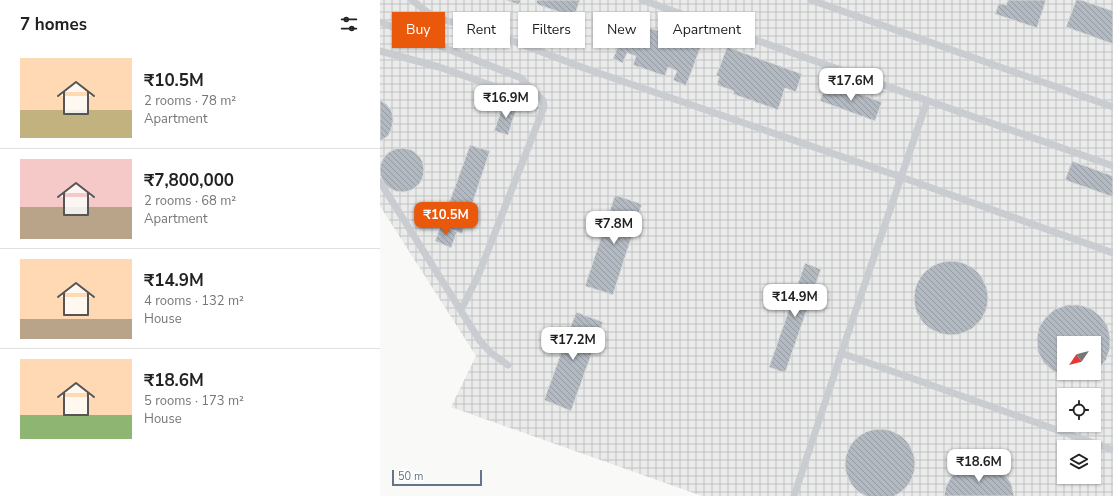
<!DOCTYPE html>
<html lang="en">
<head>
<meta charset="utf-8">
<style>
  body { margin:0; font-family:"Nunito Sans",sans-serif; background:#f6f6f6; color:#222; height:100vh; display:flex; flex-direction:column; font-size:15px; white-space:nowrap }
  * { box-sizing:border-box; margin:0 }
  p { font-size:13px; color:#767676 }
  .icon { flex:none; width:22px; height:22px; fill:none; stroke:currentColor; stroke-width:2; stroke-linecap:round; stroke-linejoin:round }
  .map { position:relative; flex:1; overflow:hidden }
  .details { display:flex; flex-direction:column; background:#fff; width:380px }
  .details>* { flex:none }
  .guide { position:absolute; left:12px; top:12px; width:380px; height:36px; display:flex; gap:8px }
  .needle { width:26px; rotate:235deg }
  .controls { position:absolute; left:677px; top:336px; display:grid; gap:8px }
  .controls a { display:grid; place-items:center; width:44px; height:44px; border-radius:0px; background:#fff; box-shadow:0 1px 3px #0004; font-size:20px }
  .scale { position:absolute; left:12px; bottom:10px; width:90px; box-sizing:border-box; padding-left:4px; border:2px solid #66748b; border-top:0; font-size:11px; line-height:14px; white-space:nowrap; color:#66748b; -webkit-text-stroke:3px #fff; paint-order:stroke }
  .price { position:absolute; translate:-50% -34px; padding:0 9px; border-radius:8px; background:#fff; color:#222; font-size:13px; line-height:26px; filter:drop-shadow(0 1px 2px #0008) }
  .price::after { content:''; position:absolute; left:50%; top:24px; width:12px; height:9px; margin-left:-6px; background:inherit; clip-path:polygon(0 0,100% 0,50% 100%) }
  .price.active { background:#ea580c; color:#fff }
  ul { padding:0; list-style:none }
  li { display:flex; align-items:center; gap:12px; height:100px; padding:0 20px }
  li+li { border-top:1px solid #e0e0e0 }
  li span { display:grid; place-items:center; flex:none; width:112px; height:80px; border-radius:0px; color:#555 }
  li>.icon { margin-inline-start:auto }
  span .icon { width:48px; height:48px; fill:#fffc; stroke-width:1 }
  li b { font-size:17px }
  h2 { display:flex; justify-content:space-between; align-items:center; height:48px; padding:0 20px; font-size:17px }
  .tag { padding:0 14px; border-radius:0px; background:#fff; box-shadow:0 1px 3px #0004; font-size:14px; line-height:36px }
  .tag.active { background:#ea580c; color:#fff }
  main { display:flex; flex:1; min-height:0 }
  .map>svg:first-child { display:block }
  .industrial { fill:url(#industrial-grid); fill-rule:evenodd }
  .building { fill:url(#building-back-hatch); stroke:#dbdbd9 }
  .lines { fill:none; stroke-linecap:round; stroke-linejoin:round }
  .lane { stroke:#c9ccd1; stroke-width:7 }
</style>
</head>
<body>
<main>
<section class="details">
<h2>7 homes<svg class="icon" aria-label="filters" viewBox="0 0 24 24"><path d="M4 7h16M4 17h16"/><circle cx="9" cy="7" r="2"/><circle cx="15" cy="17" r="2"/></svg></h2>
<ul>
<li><span style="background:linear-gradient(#ffd9b3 65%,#c2b280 0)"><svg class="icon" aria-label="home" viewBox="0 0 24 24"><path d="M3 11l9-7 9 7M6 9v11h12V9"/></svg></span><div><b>₹10.5M</b><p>2 rooms · 78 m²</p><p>Apartment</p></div></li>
<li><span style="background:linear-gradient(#f6c9c9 60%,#b9a48a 0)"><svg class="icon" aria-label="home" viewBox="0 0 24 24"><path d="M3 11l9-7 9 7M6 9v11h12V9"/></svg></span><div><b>₹7,800,000</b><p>2 rooms · 68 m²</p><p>Apartment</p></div></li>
<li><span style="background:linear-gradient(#ffd9b3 75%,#b9a48a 0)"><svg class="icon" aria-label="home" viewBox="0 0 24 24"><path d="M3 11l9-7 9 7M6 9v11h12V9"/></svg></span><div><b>₹14.9M</b><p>4 rooms · 132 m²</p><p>House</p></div></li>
<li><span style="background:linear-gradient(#ffd9b3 70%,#8fb573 0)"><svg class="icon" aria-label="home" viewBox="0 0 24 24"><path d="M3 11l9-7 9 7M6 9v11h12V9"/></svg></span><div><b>₹18.6M</b><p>5 rooms · 173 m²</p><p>House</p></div></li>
</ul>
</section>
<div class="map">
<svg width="733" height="496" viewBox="0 0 733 496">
  <defs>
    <pattern id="industrial-grid" width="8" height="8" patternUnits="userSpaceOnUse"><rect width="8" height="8" fill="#eaebea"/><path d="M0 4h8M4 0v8" fill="none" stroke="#c1c3c4"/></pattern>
    <pattern id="building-back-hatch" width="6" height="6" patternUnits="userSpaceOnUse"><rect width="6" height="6" fill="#b3b9c1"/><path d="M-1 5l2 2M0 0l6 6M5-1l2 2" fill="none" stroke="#959ba3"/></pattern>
  </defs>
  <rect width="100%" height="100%" fill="#f9faf7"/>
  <path class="industrial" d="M0,0H733V496H322L71,407L96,356L0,206ZM684,343H714V373H684ZM684,395H714V425H684ZM684,447H714V477H684Z"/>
  <path class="building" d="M126,0H141L139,5Z
    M157,0H200L194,17L156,4Z
    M628,0H666L657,28L615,14L619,3L626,5Z
    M696,0H701L733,11V44L686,27Z
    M250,14L268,21L267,27L279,31L283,18L295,23L292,34L298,37L300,32L323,41L306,86L293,80L297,71L288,67L285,76L253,65L256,56L247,53L243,63L233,59Z
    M347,47L422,74L416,92L405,88L398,110L353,94L354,91L337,85L339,77L336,76Z
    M447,83L502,102L495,121L440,101Z
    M0,100L6,104L11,110L13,116V123L11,130L8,136L0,141Z
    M124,102L137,107L128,135L114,131Z
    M90,145L110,151L82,234L61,225Z
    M0 170a22 22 0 1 1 44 0a22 22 0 1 1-44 0Z
    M692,161L733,176V197L685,180Z
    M235,195L262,204L233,295L205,286Z
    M61,225L77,232L71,248L55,241Z
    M534 298a37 37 0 1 1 74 0a37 37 0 1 1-74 0Z
    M425,263L441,269L405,373L389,367Z
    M687,305H699L710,308L720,316L727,325L730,337V348L726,360L718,369L714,371V343H684V373H712L708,375L696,378L684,377L673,371L664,363L658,352L657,339L659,327L666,317L675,309Z
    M196,312L223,322L191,411L164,400Z
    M465 464a35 35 0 1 1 70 0a35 35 0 1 1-70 0Z
    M593,464H604L615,468L624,474L631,483L634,496H564L566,486L572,476L582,468Z"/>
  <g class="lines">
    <path class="lane" d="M32,0L47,12L58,18L125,38L204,68L521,177L733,253
      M262,0L733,166
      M431,0L733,107
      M0,22L141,78L154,92L140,94L130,92L59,67L0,51
      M0,182L100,341L111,353L128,365
      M81,310L98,276L164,107L163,100L154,92
      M461,353L733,450
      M414,496L463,348L547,101"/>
  </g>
</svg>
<div class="controls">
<a><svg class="needle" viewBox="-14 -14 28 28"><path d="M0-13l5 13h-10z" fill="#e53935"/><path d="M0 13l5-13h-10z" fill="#767676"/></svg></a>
<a><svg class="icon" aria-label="locate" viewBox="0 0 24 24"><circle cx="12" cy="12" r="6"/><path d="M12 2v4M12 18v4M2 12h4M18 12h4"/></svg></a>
<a><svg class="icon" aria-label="layers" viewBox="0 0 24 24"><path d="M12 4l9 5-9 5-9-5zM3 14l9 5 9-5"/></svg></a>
</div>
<div class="scale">50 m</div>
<b class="price" style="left:471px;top:102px">₹17.6M</b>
<b class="price" style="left:126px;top:119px">₹16.9M</b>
<b class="price active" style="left:66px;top:236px">₹10.5M</b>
<b class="price" style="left:234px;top:245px">₹7.8M</b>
<b class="price" style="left:415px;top:318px">₹14.9M</b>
<b class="price" style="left:193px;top:361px">₹17.2M</b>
<b class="price" style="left:599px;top:483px">₹18.6M</b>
<div class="guide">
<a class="tag active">Buy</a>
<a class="tag">Rent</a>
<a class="tag">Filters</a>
<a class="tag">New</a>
<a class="tag">Apartment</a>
</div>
</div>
</main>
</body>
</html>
